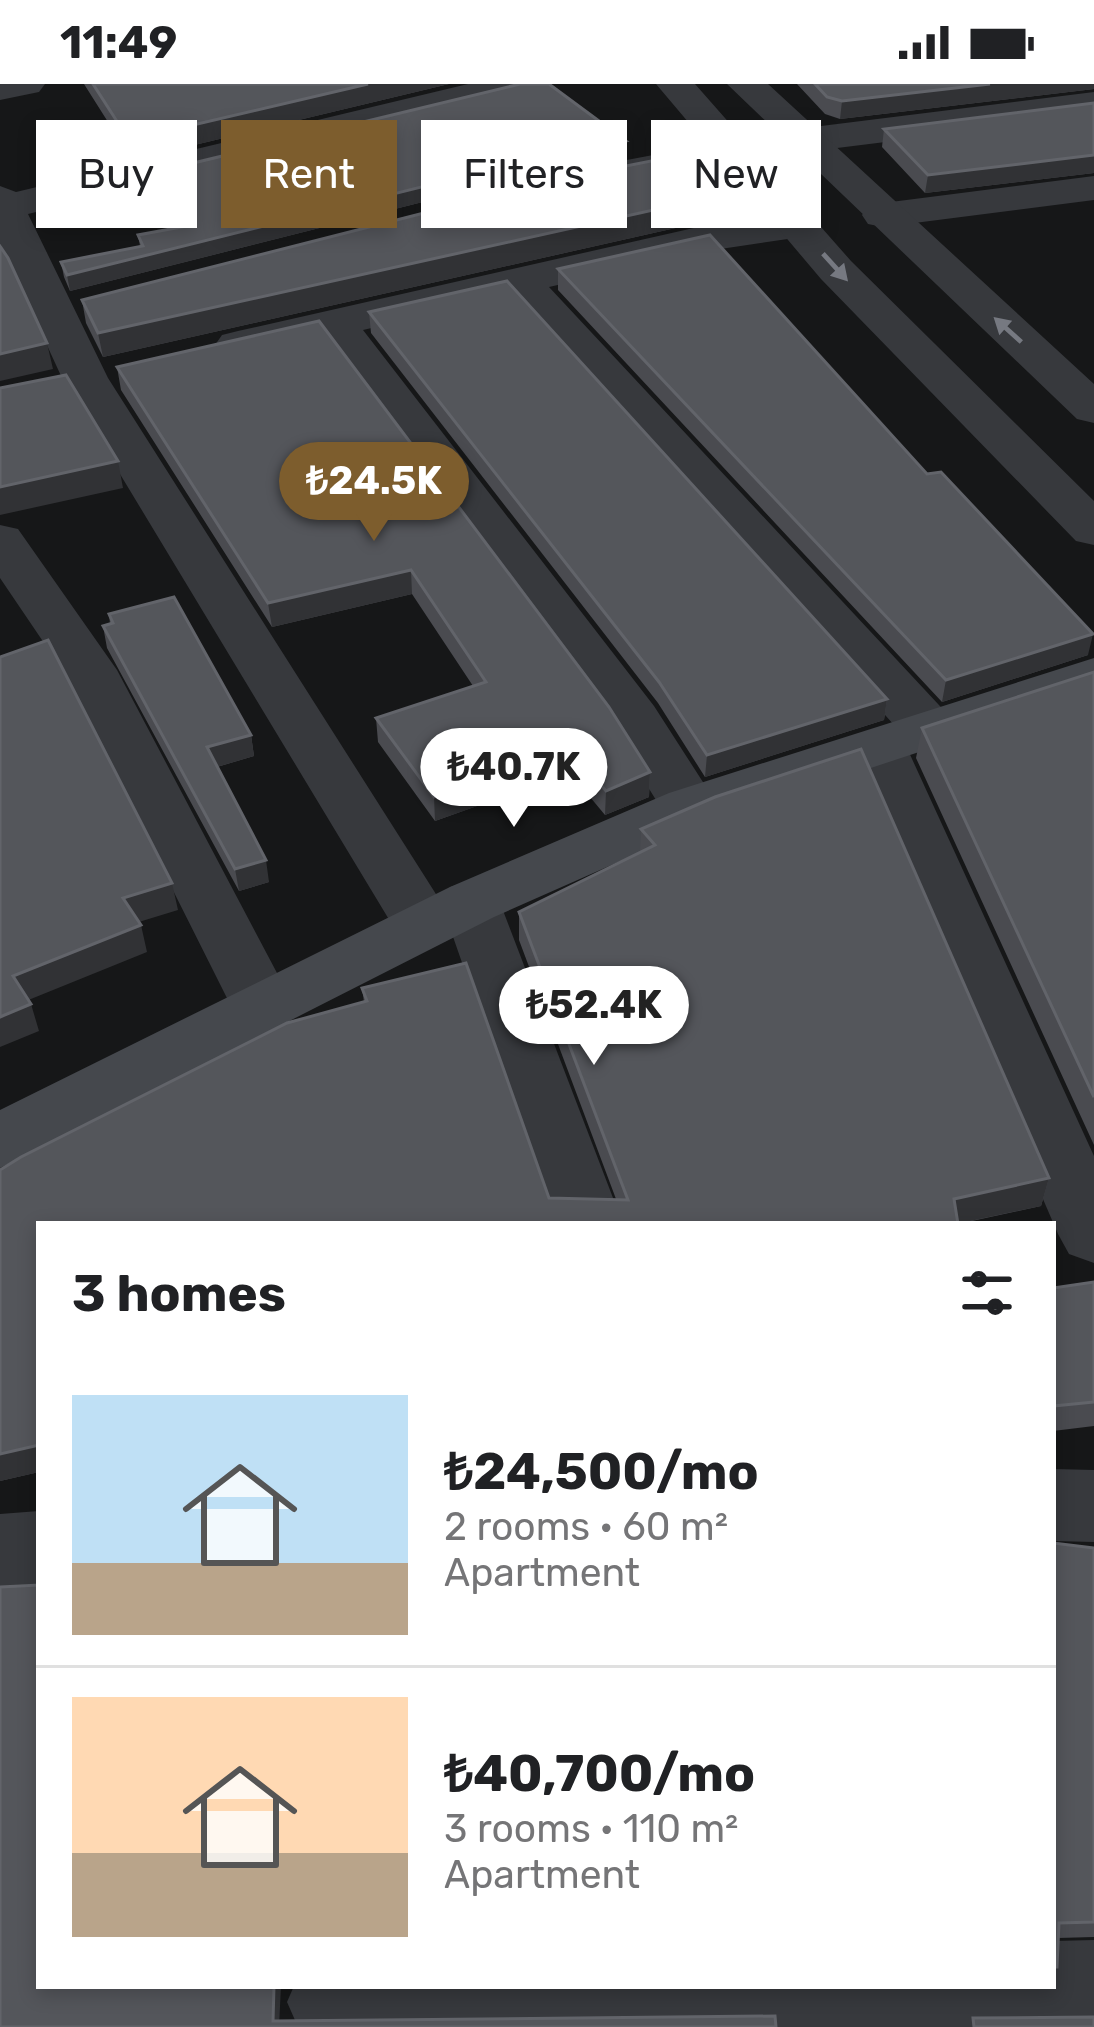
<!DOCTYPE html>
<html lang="en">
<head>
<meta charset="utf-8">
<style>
  body { margin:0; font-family:Rubik,sans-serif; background:#f6f6f6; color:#202124; height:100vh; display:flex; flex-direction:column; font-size:45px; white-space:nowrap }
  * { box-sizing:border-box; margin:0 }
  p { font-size:39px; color:#757577 }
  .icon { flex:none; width:66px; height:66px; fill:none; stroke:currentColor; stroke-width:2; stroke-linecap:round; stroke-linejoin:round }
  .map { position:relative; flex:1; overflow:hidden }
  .sheet { position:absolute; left:36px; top:1137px; width:1020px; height:768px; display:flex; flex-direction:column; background:#fff; border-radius:0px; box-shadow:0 6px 18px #0003 }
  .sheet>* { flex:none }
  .hud { position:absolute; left:36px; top:36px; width:1023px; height:108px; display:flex; gap:24px }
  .price { position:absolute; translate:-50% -102px; padding:0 27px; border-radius:42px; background:#fff; color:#222; font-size:39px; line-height:78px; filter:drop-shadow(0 3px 6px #0008) }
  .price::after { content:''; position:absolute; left:50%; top:72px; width:36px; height:27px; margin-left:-18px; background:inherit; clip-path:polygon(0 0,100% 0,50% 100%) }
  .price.selected { background:#7d5d2d; color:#fff }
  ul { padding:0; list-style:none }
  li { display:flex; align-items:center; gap:36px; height:300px; padding:0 36px }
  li+li { border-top:3px solid #e0e0e0 }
  li span { display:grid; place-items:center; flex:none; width:336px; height:240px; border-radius:0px; color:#555 }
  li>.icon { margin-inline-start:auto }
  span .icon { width:144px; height:144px; fill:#fffc; stroke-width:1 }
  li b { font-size:51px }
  h2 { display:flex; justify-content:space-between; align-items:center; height:144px; padding:0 36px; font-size:51px }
  .tag { padding:0 42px; border-radius:0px; background:#fff; box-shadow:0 6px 18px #0003; font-size:42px; line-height:108px }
  .tag.selected { background:#7d5d2d; color:#fff }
  .status { display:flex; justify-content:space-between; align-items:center; height:84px; padding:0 60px; background:#fff; direction:ltr }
  .status svg { height:33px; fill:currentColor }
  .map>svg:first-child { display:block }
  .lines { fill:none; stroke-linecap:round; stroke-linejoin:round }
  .minor { fill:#37393d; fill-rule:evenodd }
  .tertiary { fill:#37393d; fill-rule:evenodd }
  .secondary { fill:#45484d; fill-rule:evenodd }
  .wall { fill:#4a4b50 }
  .shaded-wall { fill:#313235 }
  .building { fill:#54565b; stroke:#62646a; stroke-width:3 }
  .oneway { fill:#767981 }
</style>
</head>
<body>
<div class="status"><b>11:49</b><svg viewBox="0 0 49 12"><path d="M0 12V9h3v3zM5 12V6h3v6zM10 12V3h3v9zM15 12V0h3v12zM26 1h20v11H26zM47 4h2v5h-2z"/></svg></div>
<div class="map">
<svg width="1094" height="1943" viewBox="0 0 1094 1943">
  <rect width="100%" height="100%" fill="#161718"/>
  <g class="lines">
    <path class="minor" d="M0,0H45L39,8L0,16Z
      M468,0H534L528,8L28,130L108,294L441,818L450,803L472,796L494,803L623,1140H553L451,847L446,857L424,863L402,857L62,294L0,159V102L16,108Z
      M1094,8V32L805,68L791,64L785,56L791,48L805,44Z
      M738,55L752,59L758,67L752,75L579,109L565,106L559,97L565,88L579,85Z
      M1094,92V116L883,143L868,140L862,131L868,122L883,119Z
      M800,129L815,133L821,142L815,151L707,167L549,203L952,635L960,648L952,661L932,666L912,661L509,212L363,246L654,622L719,723L711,737L690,743L669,737L612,645L323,255L238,275L222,271L215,261L222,251L238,247L707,141Z
      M0,441L18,445L117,586L295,923L286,940L263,947L240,940L63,587L0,494Z
      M878,645L898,651L907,664L1094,1072V1179L1069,1170L1058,1150L849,664L858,651Z
      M1053,1385L1094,1386V1458L1053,1457Z
      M39,1427V1501L0,1504V1430Z
      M1094,1856V1943H298L287,1918L294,1902H1053V1857Z"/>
    <path class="tertiary" d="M656,0H695L851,177L1094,417V461L1076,457L821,195Z
      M727,0H768L1094,300V339L1077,335Z"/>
    <path class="secondary" d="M1094,574V610L711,737L494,833L0,1084V1026L450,803L669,709Z"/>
  </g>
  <path class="wall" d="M84,0H449L132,76Z
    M797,0H1094V5L840,35L825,30Z
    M1094,19V89L925,109L882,63L884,45Z
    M626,57L625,72L546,87L70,207L64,193L61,178L140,162L138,151L179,144L151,105L148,90Z
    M712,113L711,136L103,273L86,239L82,216Z
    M558,185L1088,571L942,618L558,206Z
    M369,228L887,615L884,636L705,693L658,619L371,249Z
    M319,237L650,688L649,713L605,731L570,689L435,737L378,658L376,634L473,602L412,510L272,543L121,306L117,283Z
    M109,530L251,651L254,672L217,683L269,798L239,807L107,564L103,542L110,540Z
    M1094,588V1061L916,674L922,644Z
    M641,745L1049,1094L1041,1122L958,1140H39V1388L0,1397V1086L364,918L362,904L549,1114L616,1115L519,856V828L640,768Z
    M1094,1198V1342L1053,1347V1204Z
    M1053,1459L1094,1464V1853L1058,1854L1057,1883L1053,1890Z"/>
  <path class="shaded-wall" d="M368,0H449L132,76L129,56Z
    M990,0H1094V5L840,35L842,17Z
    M626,57L625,72L546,87L70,207L67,191L546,72Z
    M1094,71V89L925,109L928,91Z
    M712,113L711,136L103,273L98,249Z
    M47,259L53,285L0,297V270Z
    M118,377L123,404L0,431V403Z
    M411,486L412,510L272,543L268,519Z
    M1093,550L1088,571L942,618L946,596Z
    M887,615L884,636L705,693L707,671Z
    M251,651L254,672L210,685L207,663Z
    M570,665V689L435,737L434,713Z
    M650,688L649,713L605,731L606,707Z
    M266,776L269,798L239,807L235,785Z
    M172,799L178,826L129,841L123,814Z
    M141,841L147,868L21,919L13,892Z
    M31,920L39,947L0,963V933Z
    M1049,1094L1041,1122L956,1140L954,1115Z
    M39,1361V1388L0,1397V1370Z
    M274,1902H281L279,1943L273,1937Z"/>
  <path class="building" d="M93,0H368L129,56Z
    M520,0H549L626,57L546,72L67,191L61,178L143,162L138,151L187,142L148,90Z
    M815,0H990L842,17L827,13Z
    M1094,19V71L928,91L884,45Z
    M661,75L712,113L98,249L82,216L550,97Z
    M710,151L927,390L941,388L1093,550L946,596L558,185Z
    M0,162L8,174L47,259L0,270Z
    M507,197L887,615L707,671L659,598L369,228Z
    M319,237L609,623L650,688L606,707L570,665L434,713L376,634L486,598L411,486L268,519L117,283Z
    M66,291L118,377L0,403V304Z
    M174,513L251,651L207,663L266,776L235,785L103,542L113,539L109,530Z
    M48,556L172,799L123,814L141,841L13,892L31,920L0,933V573Z
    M1094,588V1013L922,644Z
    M861,665L1049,1094L954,1115L958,1140H39V1361L0,1370V1086L21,1073L287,939L367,917L362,904L466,879L549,1114L628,1116L519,828L655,761L641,745L715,713Z
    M1094,1198V1318L1053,1322V1204Z
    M1053,1459L1094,1464V1838L1059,1839L1057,1883H1053Z
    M39,1501V1902H274L273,1937L775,1932L776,1943H0V1503Z
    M1094,1933V1943H974L973,1934Z"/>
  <defs><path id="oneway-solid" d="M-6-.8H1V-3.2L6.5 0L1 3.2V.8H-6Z" transform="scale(3)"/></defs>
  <g class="oneway">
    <use href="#oneway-solid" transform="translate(835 183) rotate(48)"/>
    <use href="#oneway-solid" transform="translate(1008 246) rotate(-138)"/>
  </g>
</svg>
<b class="price selected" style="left:374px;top:460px">₺24.5K</b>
<b class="price" style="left:514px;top:746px">₺40.7K</b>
<b class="price" style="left:594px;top:984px">₺52.4K</b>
<div class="hud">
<a class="tag">Buy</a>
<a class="tag selected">Rent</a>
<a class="tag">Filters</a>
<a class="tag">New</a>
</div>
<section class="sheet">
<h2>3 homes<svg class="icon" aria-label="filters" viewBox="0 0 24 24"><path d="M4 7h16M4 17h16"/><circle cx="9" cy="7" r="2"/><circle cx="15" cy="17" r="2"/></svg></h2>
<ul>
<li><span style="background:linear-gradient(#bfe0f5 70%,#b9a48a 0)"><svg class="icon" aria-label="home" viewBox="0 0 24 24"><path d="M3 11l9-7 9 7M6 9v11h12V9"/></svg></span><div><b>₺24,500/mo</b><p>2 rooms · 60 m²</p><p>Apartment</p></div></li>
<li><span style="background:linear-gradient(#ffd9b3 65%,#b9a48a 0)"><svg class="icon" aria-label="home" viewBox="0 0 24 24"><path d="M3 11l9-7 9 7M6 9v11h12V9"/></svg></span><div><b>₺40,700/mo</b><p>3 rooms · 110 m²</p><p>Apartment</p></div></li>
</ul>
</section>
</div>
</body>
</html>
